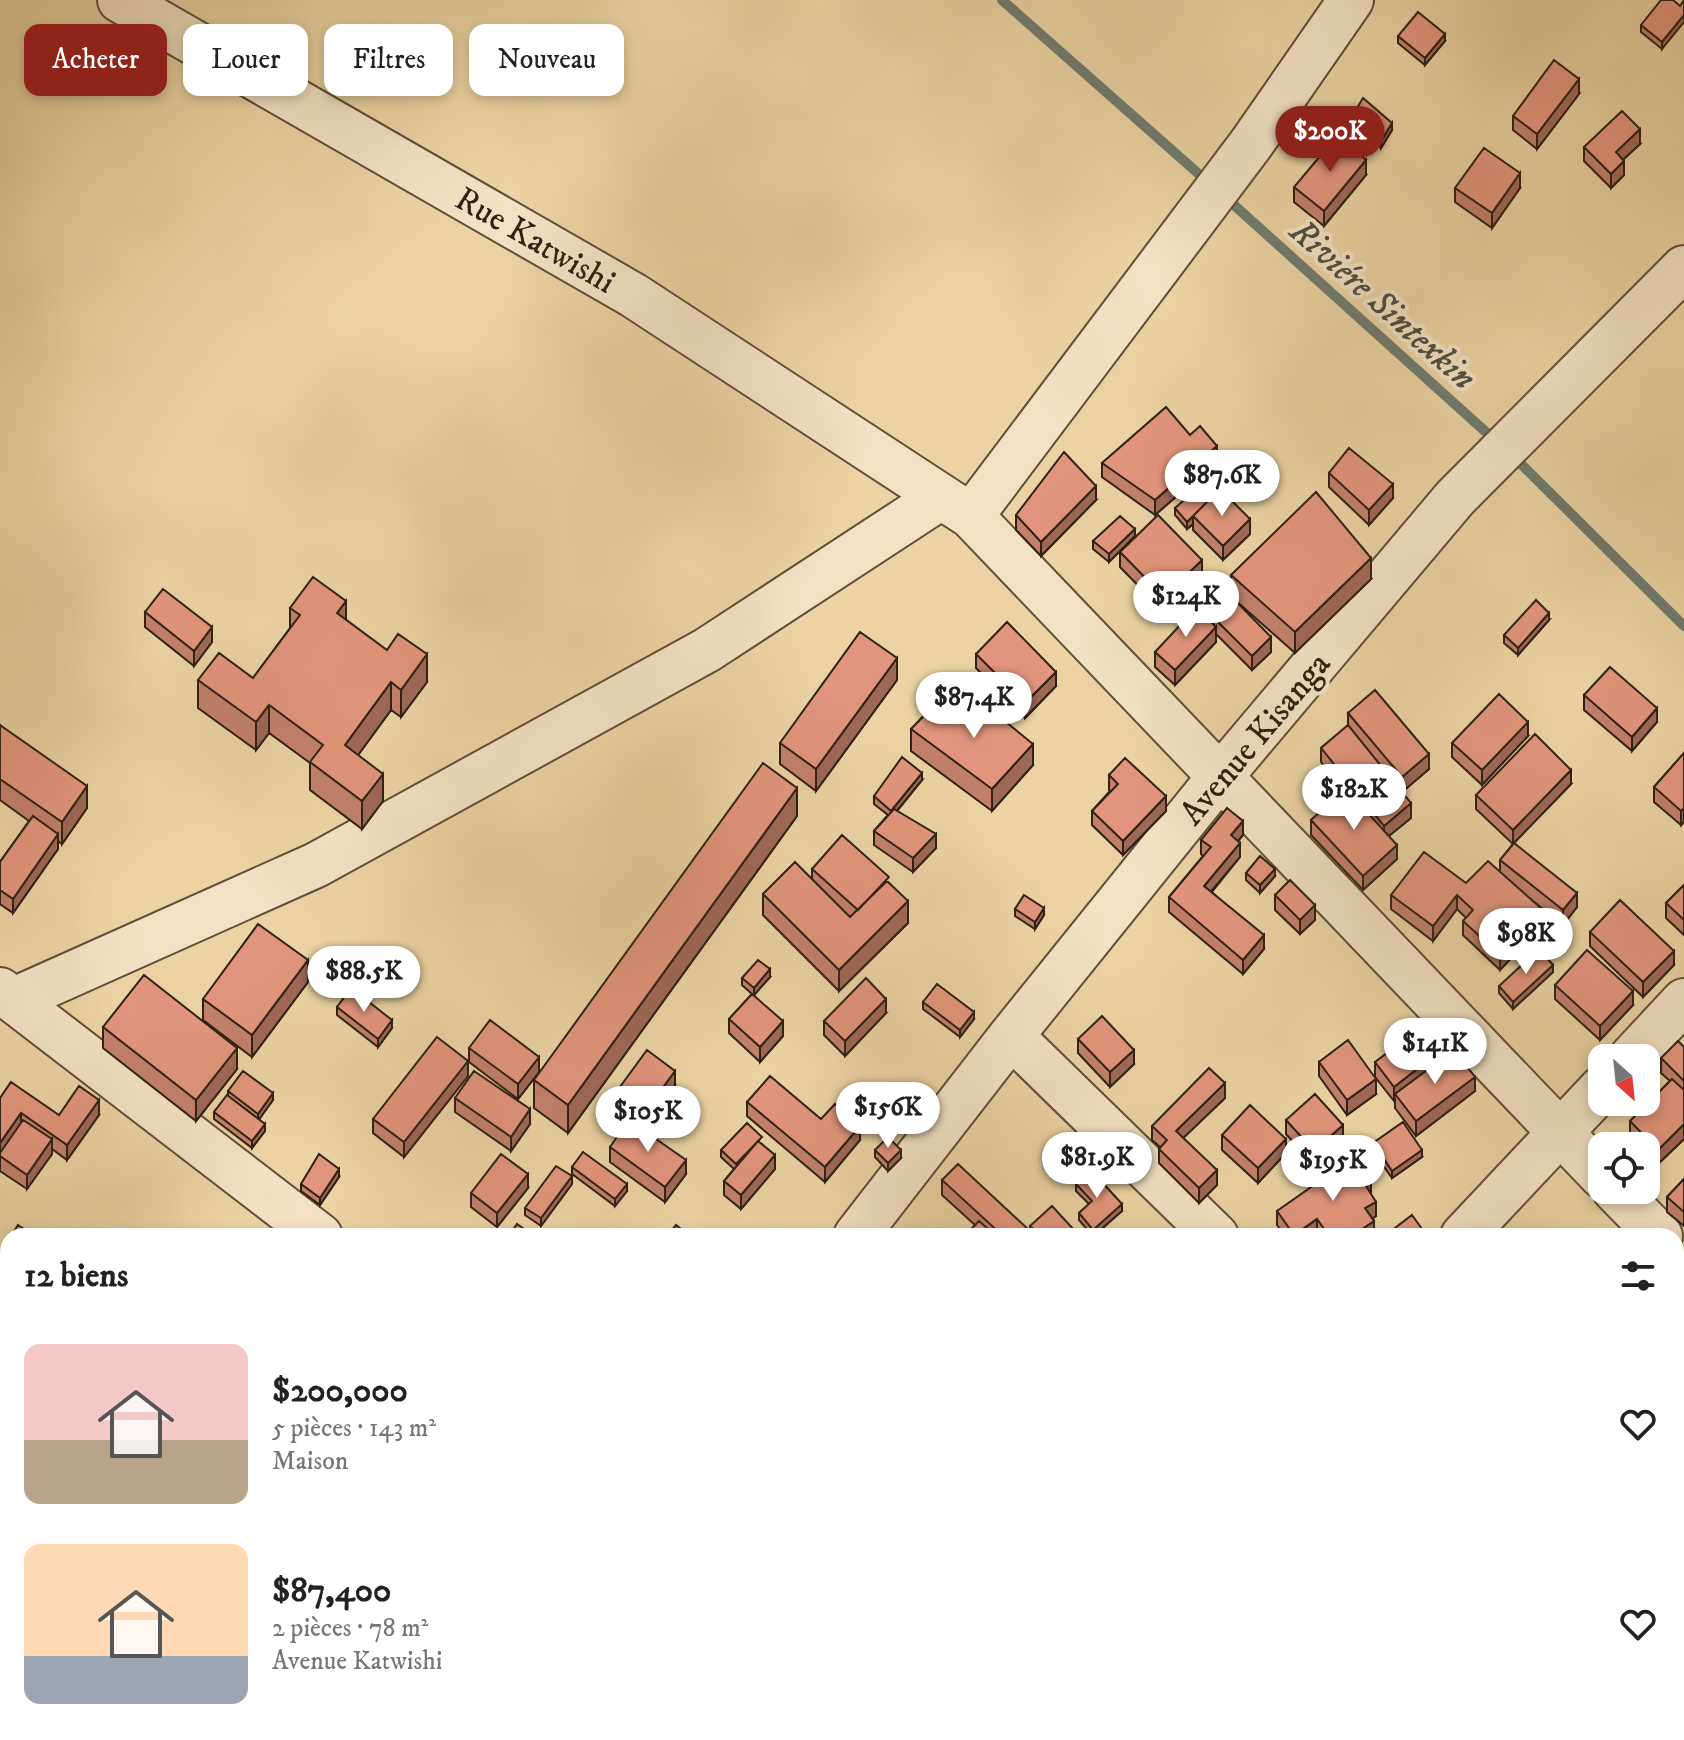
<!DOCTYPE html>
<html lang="fr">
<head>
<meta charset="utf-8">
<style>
  body { margin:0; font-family:"IM FELL DW Pica",serif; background:#f6f6f6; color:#222; height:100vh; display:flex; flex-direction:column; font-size:30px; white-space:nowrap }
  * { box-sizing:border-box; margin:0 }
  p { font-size:26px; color:#767676 }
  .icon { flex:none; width:44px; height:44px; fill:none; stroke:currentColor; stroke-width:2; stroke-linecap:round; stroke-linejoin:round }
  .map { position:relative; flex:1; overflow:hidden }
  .drawer { position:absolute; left:0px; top:1228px; width:1684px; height:512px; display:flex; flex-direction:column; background:#fff; border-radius:24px 24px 0 0; box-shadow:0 4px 12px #0003 }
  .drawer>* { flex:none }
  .guide { position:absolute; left:24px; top:24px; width:800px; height:72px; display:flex; gap:16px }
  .needle { width:52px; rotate:153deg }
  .tools { position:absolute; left:1588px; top:1044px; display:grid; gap:16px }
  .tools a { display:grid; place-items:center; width:72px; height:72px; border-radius:16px; background:#fff; box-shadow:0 4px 12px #0003; font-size:40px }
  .price { position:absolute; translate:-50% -68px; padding:0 18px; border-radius:28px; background:#fff; color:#222; font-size:26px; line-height:52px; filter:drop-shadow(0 2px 4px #0008) }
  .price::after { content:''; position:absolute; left:50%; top:48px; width:24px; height:18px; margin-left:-12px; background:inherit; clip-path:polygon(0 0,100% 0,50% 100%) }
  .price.current { background:#8f2418; color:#fff }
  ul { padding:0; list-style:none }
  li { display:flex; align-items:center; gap:24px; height:200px; padding:0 24px }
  li span { display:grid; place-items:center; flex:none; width:224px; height:160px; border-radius:16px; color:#555 }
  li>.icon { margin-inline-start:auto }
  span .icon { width:96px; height:96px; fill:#fffc; stroke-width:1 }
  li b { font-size:34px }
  h2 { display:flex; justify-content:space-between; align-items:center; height:96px; padding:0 24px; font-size:34px }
  .chip { padding:0 28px; border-radius:16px; background:#fff; box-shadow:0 4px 12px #0003; font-size:28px; line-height:72px }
  .chip.current { background:#8f2418; color:#fff }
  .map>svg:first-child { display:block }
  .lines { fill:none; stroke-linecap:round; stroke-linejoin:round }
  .stream { stroke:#6f7b6f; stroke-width:10 }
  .minor-casing { stroke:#5e4e38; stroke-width:48 }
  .minor { stroke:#f2e2c3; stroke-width:44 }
  .wall { fill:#c2806b; stroke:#2f2115; stroke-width:2 }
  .shaded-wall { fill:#9e6857; stroke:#2f2115; stroke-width:2 }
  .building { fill:#e2957c; stroke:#2f2115; stroke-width:2 }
  .labels { text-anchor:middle; stroke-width:8; stroke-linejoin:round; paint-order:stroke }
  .street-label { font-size:34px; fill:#2f2115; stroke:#f2e2c3 }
  .water-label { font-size:36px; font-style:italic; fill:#4f4e42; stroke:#f2e2c3 }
</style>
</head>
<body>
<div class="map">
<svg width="1684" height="1740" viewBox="0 0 1684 1740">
  <rect width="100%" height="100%" fill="#ebd3a3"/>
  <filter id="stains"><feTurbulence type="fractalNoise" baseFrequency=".0025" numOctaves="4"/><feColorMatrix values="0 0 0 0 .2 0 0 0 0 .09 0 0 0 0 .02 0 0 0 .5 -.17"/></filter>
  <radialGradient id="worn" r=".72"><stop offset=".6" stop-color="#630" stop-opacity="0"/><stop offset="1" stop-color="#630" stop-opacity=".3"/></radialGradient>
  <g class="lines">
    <path class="stream" d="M1002,0L1209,183
      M1224,196L1497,442
      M1512,455L1684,626"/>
    <defs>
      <path id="minor" d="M120,0L633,295L971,516L1602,1176
        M971,516L1251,144L1351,0
        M0,990L320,1236
        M14,1000L316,865L707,650L941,497
        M1011,1036L1216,1236
        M1631,1058L1684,1001
        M1615,1190L1660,1236
        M856,1236L1011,1036L1218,779L1455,498L1684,268
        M1463,1236L1602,1088
        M0,1620L8,1624
        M1676,1646L1684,1638
        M1676,1701L1684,1709
        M223,1732L235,1740
        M966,1732L976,1740
        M1277,1732L1284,1740
        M1585,1740L1593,1732"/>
    </defs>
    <use href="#minor" class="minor-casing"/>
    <use href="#minor" class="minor"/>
  </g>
  <path class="wall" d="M1680,6L1662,49L1641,32V25Z
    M1398,36L1445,41L1425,65L1398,43Z
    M1579,94L1537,149L1513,130V116Z
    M1351,118L1392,130L1381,148L1351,126Z
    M1640,144L1623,160L1624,175L1611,188L1584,161V147Z
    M1366,175L1324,226L1294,202V187Z
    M1455,188H1520L1492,228L1455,202Z
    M1190,435L1217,461L1155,515L1102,477V463Z
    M1329,473L1393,498L1369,525L1329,487Z
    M1240,483L1226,495L1250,534L1223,560L1193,530V524L1187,529L1175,515V508Z
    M1096,500L1041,556L1016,530V515Z
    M1135,536L1109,562L1093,549V541Z
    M1120,552L1202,575L1164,612L1120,567Z
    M1231,575L1371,579L1295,653L1235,600L1271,652L1252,670L1216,634V642L1175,685L1155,667V652L1205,616V609L1231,596Z
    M290,608L346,620L427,682L401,717L391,710L358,755L383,801L362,829L310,790V763L269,733L256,750L198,708V680L253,678L290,628Z
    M145,612L212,642L194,666L145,627Z
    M1549,620L1518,655L1504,643V635Z
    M976,654L1056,686L1025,718L976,668Z
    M897,680L816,791L780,764V743Z
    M1584,695L1657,722L1632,751L1584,710Z
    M1348,713L1429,769L1402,792L1411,818L1389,836L1397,859L1363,890L1311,835V820L1344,791L1321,762V748L1348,726Z
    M964,718L1033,765L992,811L911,751V729Z
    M0,725L87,808L62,844L58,841V849L13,913L0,904V862L29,821L0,800Z
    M1528,736L1482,785L1452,757V743Z
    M1684,753L1681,825L1654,802V787Z
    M1109,775L1166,811L1123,855L1092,825V811L1110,791L1109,790Z
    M922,780L897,811L936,848L913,872L874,845V831L888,815L874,804V796Z
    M1571,784L1514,843L1577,907L1563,925L1529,898L1543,924L1500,970L1463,935V921L1466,918L1457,909L1433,941L1391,909V895L1466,883L1500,871V860L1513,844L1476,809V795Z
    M797,816L568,1133L534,1108V1080Z
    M1243,835L1238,841L1240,857L1212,892L1264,949L1243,974L1169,912V897L1203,856L1201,854V840Z
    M812,869L908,923L839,991L763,915V894L812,879Z
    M1246,873L1275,876L1260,893L1246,880Z
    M1684,885V935L1666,918V903Z
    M1275,895L1315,920L1300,934L1275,910Z
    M1015,909L1044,915L1035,929L1015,916Z
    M1590,932L1674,965L1643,997L1590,946Z
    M1553,972L1513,1009L1499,993V986Z
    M770,977L754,995L783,1036L760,1062L729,1033V1019L752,994L742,985V978Z
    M308,982L252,1057L203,1020V999Z
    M1555,985L1633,1005L1600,1040L1555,999Z
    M923,1002L974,1019L960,1037L923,1009Z
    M337,1007L392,1028L378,1047L337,1015Z
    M886,1013L845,1056L824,1035V1021Z
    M103,1027L237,1069L196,1121L103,1048Z
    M1078,1039L1134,1064L1110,1087L1078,1053Z
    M1684,1047V1139L1658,1164L1646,1152V1146H1640L1630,1135V1121L1670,1081L1661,1073V1058Z
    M469,1048L539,1072L518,1099L469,1062Z
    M1319,1062L1376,1094L1347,1115L1319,1076Z
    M1375,1062L1436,1063L1475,1091L1416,1136L1395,1108V1100L1394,1101L1375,1077Z
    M468,1076L404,1157L373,1133V1119Z
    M675,1085L645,1126L617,1106V1091Z
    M228,1091L273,1100L259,1119L265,1131L252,1148L214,1119V1112L228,1096Z
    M0,1098L59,1115H99L67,1160L52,1149V1154L27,1189L0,1171Z
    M455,1098L530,1124L511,1151L455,1112Z
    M1225,1098L1183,1138L1217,1185L1199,1203L1159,1163V1149L1160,1147L1152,1140V1126Z
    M747,1102L860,1140L825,1182L747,1116Z
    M1286,1120L1343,1139L1314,1165L1286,1134Z
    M1222,1135L1286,1153L1258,1183L1222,1150Z
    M1373,1143L1422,1157L1392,1178L1373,1151Z
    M762,1144L775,1169L741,1209L724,1195V1181L734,1169L721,1157V1150Z
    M610,1147L686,1174L665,1202L610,1162Z
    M875,1150L901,1158L888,1171L875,1157Z
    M572,1167L627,1191L615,1206L572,1174Z
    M339,1177L320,1205L301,1191V1184Z
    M1684,1179V1226L1667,1212V1197Z
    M942,1180L1030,1236H965L975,1225L942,1195Z
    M572,1184L541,1226L525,1215V1208Z
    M1076,1184L1122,1211L1094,1236H1093L1079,1220V1213L1089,1204L1076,1191Z
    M528,1188L497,1227L471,1207V1193Z
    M1371,1194L1376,1216L1372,1219L1374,1236H1319L1317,1233L1313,1236H1285L1277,1225V1211Z
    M1030,1226L1075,1236H1033L1030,1233Z
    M8,1241V1313L0,1308V1253Z
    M1676,1330L1684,1338V1408L1676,1400Z
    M1684,1419V1450L1676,1443V1427Z
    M8,1482V1508L3,1505V1491Z
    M1676,1494L1684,1501V1544L1676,1537Z
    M8,1569V1611L0,1607V1583Z
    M74,1732H166L161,1740H74Z
    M357,1732H378L372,1740H367Z
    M488,1732H559L573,1740H503Z
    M1444,1732H1489L1498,1740H1452Z"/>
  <path class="shaded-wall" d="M1684,15V22L1662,49V42Z
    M1445,34V41L1425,65V58Z
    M1579,79V94L1537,149V134Z
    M1392,123V130L1381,148V141Z
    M1640,129V144L1616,166V152Z
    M1366,160V175L1324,226V211Z
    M1624,161V175L1611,188V174Z
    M1520,173V188L1492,228V213Z
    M1217,446V461L1155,515V500Z
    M1240,476V483L1198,520L1194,516Z
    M1393,484V498L1369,525V510Z
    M1096,486V500L1041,556V542Z
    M1193,517V524L1187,529V522Z
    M1250,519V534L1223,560V546Z
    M1135,529V536L1109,562V554Z
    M1371,558V579L1295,653V632Z
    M1202,560V575L1164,612V597Z
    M346,601V629L337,613Z
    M1549,613V620L1518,655V648Z
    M212,627V642L194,666V651Z
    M1216,627V642L1175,685V670Z
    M1271,637V652L1252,670V656Z
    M427,654V682L401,717V690Z
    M897,658V680L816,791V769Z
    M1056,672V686L1025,718V703Z
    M391,682V710L345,773V745Z
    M269,705V733L256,750V722Z
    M1657,708V722L1632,751V737Z
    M1528,722V736L1482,785V770Z
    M1033,744V765L992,811V789Z
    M1429,754V769L1402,792V777Z
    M1571,770V784L1513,844V830Z
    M922,773V780L891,818V811Z
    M383,774V801L362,829V801Z
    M87,786V808L62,844V822Z
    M797,788V816L568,1133V1105Z
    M1166,796V811L1123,855V841Z
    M1411,803V818L1384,840V826Z
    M1684,808V822L1681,825V811Z
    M1243,821V835L1231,849V835Z
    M58,834V849L13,913V899Z
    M936,834V848L913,872V858Z
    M1240,843V857L1204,900V886Z
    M1397,845V859L1363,890V876Z
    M1275,869V876L1260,893V885Z
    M1577,893V907L1563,925V910Z
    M1457,895V909L1433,941V926Z
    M908,901V923L839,991V970Z
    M1315,905V920L1300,934V920Z
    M1044,908V915L1035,929V922Z
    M1543,910V924L1500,970V955Z
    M1264,935V949L1243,974V960Z
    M1674,951V965L1643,997V982Z
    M308,960V982L252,1057V1035Z
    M1553,965V972L1513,1009V1002Z
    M770,969V977L754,995V988Z
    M1633,991V1005L1600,1040V1026Z
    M886,999V1013L845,1056V1041Z
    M974,1012V1019L960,1037V1030Z
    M392,1020V1028L378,1047V1039Z
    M783,1021V1036L760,1062V1047Z
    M237,1048V1069L196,1121V1100Z
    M1134,1050V1064L1110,1087V1072Z
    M1436,1054V1069L1395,1094L1394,1101V1087Z
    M539,1057V1072L518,1099V1084Z
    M468,1061V1076L404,1157V1142Z
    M675,1071V1085L645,1126V1112Z
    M1475,1077V1091L1416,1136V1121Z
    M1376,1079V1094L1347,1115V1100Z
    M1225,1083V1098L1176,1145V1131Z
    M273,1093V1100L258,1121V1114Z
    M99,1100V1115L67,1160V1145Z
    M530,1109V1124L511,1151V1137Z
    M21,1113V1127L0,1156V1143Z
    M265,1124V1131L252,1148V1141Z
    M1684,1124V1139L1658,1164V1150Z
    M1343,1125V1139L1314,1165V1151Z
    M860,1126V1140L825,1182V1167Z
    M52,1139V1154L27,1189V1175Z
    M1286,1139V1153L1258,1183V1168Z
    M901,1150V1158L888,1171V1163Z
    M1422,1150V1157L1392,1178V1171Z
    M775,1155V1169L741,1209V1195Z
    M686,1160V1174L665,1202V1187Z
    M339,1169V1177L320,1205V1198Z
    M1217,1170V1185L1199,1203V1188Z
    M528,1174V1188L497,1227V1213Z
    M572,1176V1184L541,1226V1218Z
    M1371,1181V1196L1366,1186Z
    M627,1184V1191L615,1206V1199Z
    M1376,1202V1216L1365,1223V1208Z
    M1122,1204V1211L1093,1236V1230Z
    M1317,1219V1233L1313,1236H1294Z
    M1374,1221V1236H1352Z
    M1684,1349V1364L1676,1372V1357Z
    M1684,1578V1593L1676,1600V1586Z
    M18,1732H26V1740H10Z
    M127,1732H136L131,1740H121Z
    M161,1732H166L161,1740H156Z
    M373,1732H378L372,1740H371V1735Z
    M1410,1732H1423L1416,1740H1402Z"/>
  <path class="building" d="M1661,0H1673L1680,6L1684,0V15L1662,42L1641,25Z
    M1418,12L1445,34L1425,58L1398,36Z
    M1554,60L1579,79L1537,134L1513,116Z
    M1363,98L1392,123L1381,141L1351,118Z
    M1622,111L1640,129L1616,152L1624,161L1611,174L1584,147Z
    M1337,136L1366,160L1324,211L1294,187Z
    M1484,148L1520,173L1492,213L1455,188Z
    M1166,407L1190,435L1200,426L1217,446L1155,500L1102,463Z
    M1349,448L1393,484L1369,510L1329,473Z
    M1064,452L1096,486L1041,542L1016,515Z
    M1228,461L1240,476L1222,491L1220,489L1187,522L1175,508Z
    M1220,489L1250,519L1223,546L1193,516Z
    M1316,492L1371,558L1295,632L1231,575Z
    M1158,515L1202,560L1164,597L1120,552Z
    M1120,516L1135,529L1109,554L1093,541Z
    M313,577L346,601L337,613L387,650L398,634L427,654L401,690L391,682L345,745L383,774L362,801L310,762L323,745L269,705L256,722L198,680L219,653L253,678L300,615L290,608Z
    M163,589L212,627L194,651L145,612Z
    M1225,590L1271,637L1252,656L1205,609Z
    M1536,600L1549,613L1518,648L1504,635Z
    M1197,607L1216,627L1175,670L1155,652Z
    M1007,622L1056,672L1025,703L976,654Z
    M860,632L897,658L816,769L780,743Z
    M1610,667L1657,708L1632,737L1584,695Z
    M1375,690L1429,754L1402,777L1348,713Z
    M1499,694L1528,722L1482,770L1452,743Z
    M942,697L964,718L980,701L1033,744L992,789L911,729Z
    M0,725L87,786L62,822L0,779Z
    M1348,725L1411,803L1384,826L1321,748Z
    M1535,734L1571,770L1513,830L1476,795Z
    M1684,753V808L1681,811L1654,787Z
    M902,757L922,773L891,811L874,796Z
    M1125,758L1166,796L1123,841L1092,811L1118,784L1109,775Z
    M763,763L797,788L568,1105L534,1080Z
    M1346,789L1397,845L1363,876L1311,820Z
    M1227,808L1243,821L1231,835L1240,843L1204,886L1264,935L1243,960L1169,897L1211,847L1201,840Z
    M894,809L936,834L913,858L874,831Z
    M33,816L58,834L13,899L0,890V862Z
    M842,835L889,877L858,910L812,869Z
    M1514,843L1577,893L1563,910L1500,860Z
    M1424,852L1466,883L1488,861L1543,910L1500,955L1463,921L1473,910L1457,895L1433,926L1391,895Z
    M1260,856L1275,869L1260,885L1246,873Z
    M795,862L850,917L887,881L908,901L839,970L763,894Z
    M1290,880L1315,905L1300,920L1275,895Z
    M1684,885V920L1666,903Z
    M1024,895L1044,908L1035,922L1015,909Z
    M1620,900L1674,951L1643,982L1590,932Z
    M258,924L308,960L252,1035L203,999Z
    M1539,949L1553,965L1513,1002L1499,986Z
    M1587,950L1633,991L1600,1026L1555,985Z
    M758,960L770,969L754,988L742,978Z
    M144,975L237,1048L196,1100L103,1027Z
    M866,978L886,999L845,1041L824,1021Z
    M937,984L974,1012L960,1030L923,1002Z
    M351,988L392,1020L378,1039L337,1007Z
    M752,994L783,1021L760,1047L729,1019Z
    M1102,1016L1134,1050L1110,1072L1078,1039Z
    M490,1020L539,1057L518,1084L469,1048Z
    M1418,1030L1436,1054L1394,1087L1375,1062Z
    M437,1037L468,1061L404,1142L373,1119Z
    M1348,1040L1376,1079L1347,1100L1319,1062Z
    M1678,1041L1684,1047V1081L1661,1058Z
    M647,1050L675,1071L645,1112L617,1091Z
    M1454,1050L1475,1077L1416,1121L1395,1094Z
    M1209,1068L1225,1083L1176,1131L1217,1170L1199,1188L1159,1149L1167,1140L1152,1126Z
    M243,1071L273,1093L258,1114L228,1091Z
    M474,1071L530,1109L511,1137L455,1098Z
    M770,1076L821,1119L835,1104L860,1126L825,1167L747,1102Z
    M1672,1079L1684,1090V1124L1658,1150L1630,1121Z
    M11,1082L59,1115L79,1086L99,1100L67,1145L21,1113L0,1143V1098Z
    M1315,1094L1343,1125L1314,1151L1286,1120Z
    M227,1095L265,1124L252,1141L214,1112Z
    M1250,1105L1286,1139L1258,1168L1222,1135Z
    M23,1120L52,1139L27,1175L0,1156V1153Z
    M629,1120L686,1160L665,1187L610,1147Z
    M1403,1122L1422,1150L1392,1171L1373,1143Z
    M747,1123L762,1137L736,1164L721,1150Z
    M888,1137L901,1150L888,1163L875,1150Z
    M758,1141L775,1155L741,1195L724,1181Z
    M583,1152L627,1184L615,1199L572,1167Z
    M319,1154L339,1169L320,1198L301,1184Z
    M501,1154L528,1174L497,1213L471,1193Z
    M1354,1157L1371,1181L1366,1186L1376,1202L1365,1208L1374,1221L1352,1236H1329L1317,1219L1294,1235L1277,1211Z
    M958,1164L1030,1231L1025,1236H1003L942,1180Z
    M556,1166L572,1176L541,1218L525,1208Z
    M1091,1170L1122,1204L1093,1230L1079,1213L1092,1201L1076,1184Z
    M1684,1179V1212L1667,1197Z
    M1052,1206L1075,1231L1069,1236H1040L1030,1226Z
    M1412,1215L1427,1236H1394L1391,1231Z
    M979,1221L996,1236H965Z
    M517,1224L533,1235V1236H509Z
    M18,1225L35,1236H11Z
    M676,1225L690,1236H667Z
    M8,1241V1299L0,1294V1253Z
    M1676,1330L1684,1338V1349L1676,1357Z
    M1684,1362V1393L1676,1386V1370Z
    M1684,1419V1436L1676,1428Z
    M8,1482V1494L3,1491Z
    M1676,1494L1684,1501V1530L1676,1522Z
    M1676,1544L1684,1553V1578L1676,1586Z
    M8,1569V1597L0,1592V1583Z
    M0,1698L8,1704V1732H18L10,1740H0Z
    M81,1732H127L121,1740H93Z
    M131,1732H161L156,1740H126Z
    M412,1732H442L454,1740H407Z
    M515,1732H559L573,1740H529Z
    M1350,1732H1353L1361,1740H1342Z
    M1386,1732H1410L1402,1740H1379Z
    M1459,1732H1489L1498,1740H1468Z
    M36,1734L45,1740H32Z"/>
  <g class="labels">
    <g class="street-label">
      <text transform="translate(536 239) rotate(30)" y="12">Rue Katwishi</text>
      <text transform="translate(1254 738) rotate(-50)" y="12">Avenue Kisanga</text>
    </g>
    <g class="water-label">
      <text transform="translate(1384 303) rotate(42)" y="13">Riviére Sintexkin</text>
    </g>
  </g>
  <rect width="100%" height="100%" filter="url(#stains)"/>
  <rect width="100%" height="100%" fill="url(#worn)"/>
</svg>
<div class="tools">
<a><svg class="needle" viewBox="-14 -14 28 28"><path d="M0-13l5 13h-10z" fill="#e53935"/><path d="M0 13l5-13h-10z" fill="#767676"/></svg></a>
<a><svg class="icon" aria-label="locate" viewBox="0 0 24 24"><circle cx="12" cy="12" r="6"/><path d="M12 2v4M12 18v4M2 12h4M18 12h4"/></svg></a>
</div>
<b class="price current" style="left:1330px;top:174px">$200K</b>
<b class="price" style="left:1222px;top:518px">$87.6K</b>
<b class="price" style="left:1186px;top:639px">$124K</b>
<b class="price" style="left:974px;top:740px">$87.4K</b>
<b class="price" style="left:1354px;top:832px">$182K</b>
<b class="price" style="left:1526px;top:976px">$98K</b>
<b class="price" style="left:364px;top:1014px">$88.5K</b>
<b class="price" style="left:1435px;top:1086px">$141K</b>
<b class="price" style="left:888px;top:1150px">$156K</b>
<b class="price" style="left:648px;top:1154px">$105K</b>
<b class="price" style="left:1097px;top:1200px">$81.9K</b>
<b class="price" style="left:1333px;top:1203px">$195K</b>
<div class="guide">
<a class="chip current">Acheter</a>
<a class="chip">Louer</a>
<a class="chip">Filtres</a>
<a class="chip">Nouveau</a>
</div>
<section class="drawer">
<h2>12 biens<svg class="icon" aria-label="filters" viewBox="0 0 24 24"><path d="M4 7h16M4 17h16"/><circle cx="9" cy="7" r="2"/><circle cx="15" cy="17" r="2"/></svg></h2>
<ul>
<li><span style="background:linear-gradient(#f6c9c9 60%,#b9a48a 0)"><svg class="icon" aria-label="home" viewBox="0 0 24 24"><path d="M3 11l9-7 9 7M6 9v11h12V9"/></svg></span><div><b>$200,000</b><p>5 pièces · 143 m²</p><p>Maison</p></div><svg class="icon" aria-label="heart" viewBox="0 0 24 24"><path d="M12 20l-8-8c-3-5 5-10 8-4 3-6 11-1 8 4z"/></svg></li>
<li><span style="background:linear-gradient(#ffd9b3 70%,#9aa5b1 0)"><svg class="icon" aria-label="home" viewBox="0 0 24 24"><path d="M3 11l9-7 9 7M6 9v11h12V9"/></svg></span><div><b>$87,400</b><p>2 pièces · 78 m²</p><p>Avenue Katwishi</p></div><svg class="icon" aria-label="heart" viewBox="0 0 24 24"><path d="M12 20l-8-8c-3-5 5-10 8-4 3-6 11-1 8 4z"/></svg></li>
</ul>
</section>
</div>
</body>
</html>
